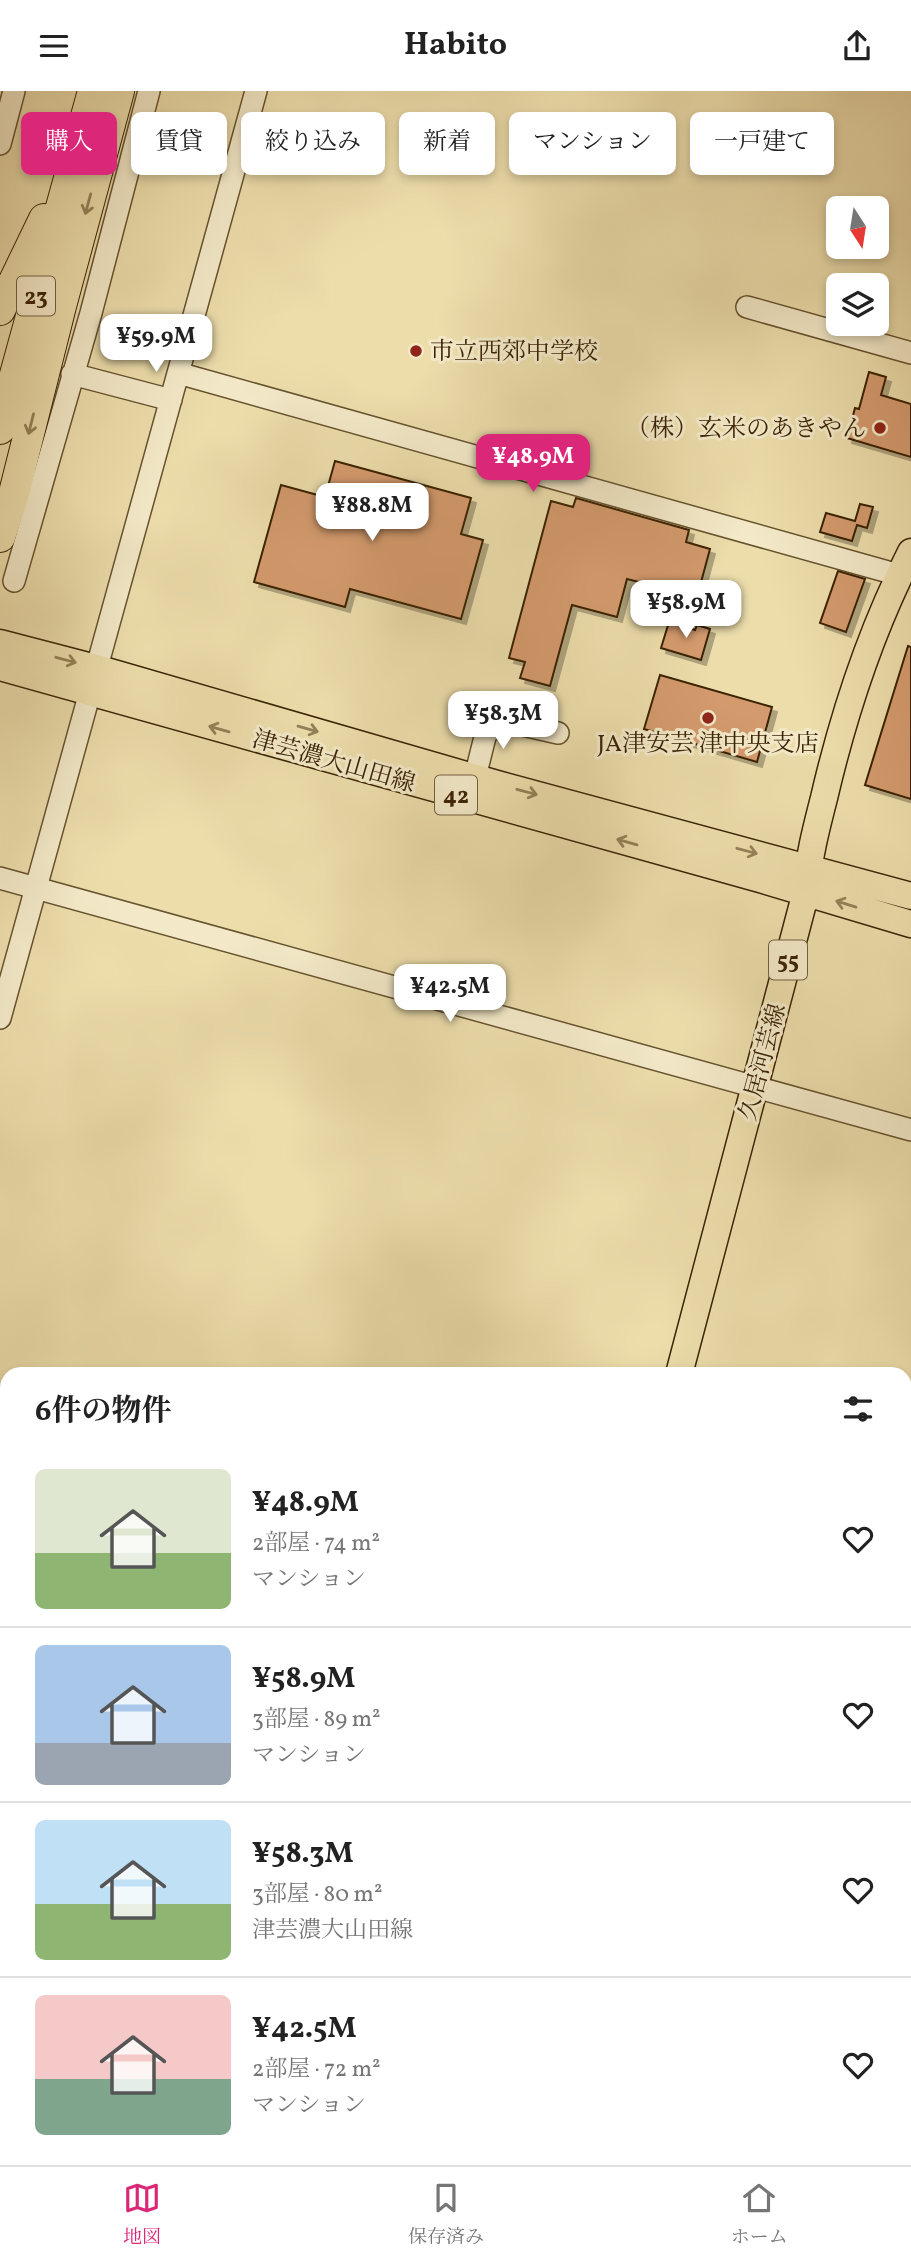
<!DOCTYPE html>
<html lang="ja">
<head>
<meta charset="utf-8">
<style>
  body { margin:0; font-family:Vollkorn,"Noto Serif JP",serif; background:#f6f6f6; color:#222; height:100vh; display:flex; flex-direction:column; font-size:26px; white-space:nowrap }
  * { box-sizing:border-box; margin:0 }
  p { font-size:23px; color:#767676 }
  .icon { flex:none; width:38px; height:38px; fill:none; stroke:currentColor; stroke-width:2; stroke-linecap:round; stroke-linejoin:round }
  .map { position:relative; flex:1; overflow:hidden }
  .sheet { position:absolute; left:0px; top:1276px; width:912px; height:800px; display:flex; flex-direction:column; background:#fff; border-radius:21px 21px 0 0; box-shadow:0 4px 10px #0003 }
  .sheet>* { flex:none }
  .top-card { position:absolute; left:21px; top:21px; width:870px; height:63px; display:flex; gap:14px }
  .needle { width:46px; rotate:168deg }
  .fabs { position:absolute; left:826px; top:105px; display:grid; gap:14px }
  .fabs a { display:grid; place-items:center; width:63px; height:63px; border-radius:10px; background:#fff; box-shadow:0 4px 10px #0003; font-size:35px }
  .price { position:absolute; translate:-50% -60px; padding:0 16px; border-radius:14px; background:#fff; color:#222; font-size:23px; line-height:46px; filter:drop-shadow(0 2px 4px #0008) }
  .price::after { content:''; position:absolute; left:50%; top:42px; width:21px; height:16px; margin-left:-10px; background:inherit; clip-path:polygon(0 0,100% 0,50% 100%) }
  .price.current { background:#db2777; color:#fff }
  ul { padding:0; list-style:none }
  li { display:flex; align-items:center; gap:21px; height:175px; padding:0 35px }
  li+li { border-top:2px solid #e0e0e0 }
  li span { display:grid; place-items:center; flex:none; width:196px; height:140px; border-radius:10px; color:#555 }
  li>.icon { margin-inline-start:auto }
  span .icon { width:84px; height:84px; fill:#fffc; stroke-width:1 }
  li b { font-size:30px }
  h2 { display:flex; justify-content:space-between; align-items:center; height:84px; padding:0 35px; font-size:30px }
  .tag { padding:0 24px; border-radius:10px; background:#fff; box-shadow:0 4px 10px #0003; font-size:24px; line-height:63px }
  .tag.current { background:#db2777; color:#fff }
  header { display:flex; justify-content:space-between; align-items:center; height:91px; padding:0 35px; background:#fff; font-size:32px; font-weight:700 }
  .dock { display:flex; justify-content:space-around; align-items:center; height:98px; border-top:2px solid #e0e0e0; background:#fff; font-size:19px; color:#767676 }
  .dock a { display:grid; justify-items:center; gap:4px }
  .dock .current { color:#db2777 }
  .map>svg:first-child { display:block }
  .building { fill:#d39a6d; stroke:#3b2305; stroke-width:2; filter:url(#shadow) }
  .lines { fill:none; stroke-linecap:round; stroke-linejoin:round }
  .minor-casing { stroke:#67522e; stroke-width:24 }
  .major-casing { stroke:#3b2305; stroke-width:29 }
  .highway-casing { stroke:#3b2305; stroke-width:32 }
  .minor { stroke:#f3e9c8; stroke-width:21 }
  .major { stroke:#ecddab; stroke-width:26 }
  .highway { stroke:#ecddab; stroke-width:30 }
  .oneway { stroke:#948058 }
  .poi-dot { fill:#8f2418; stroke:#f3e9c8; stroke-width:2.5 }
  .labels { text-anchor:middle; stroke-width:6; stroke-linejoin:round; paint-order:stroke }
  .shield { fill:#f3e9c8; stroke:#725e40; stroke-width:2 }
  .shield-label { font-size:23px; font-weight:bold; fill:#3b2305 }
  .poi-label { font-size:24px; fill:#3b2305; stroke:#f3e9c8; text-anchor:start }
  .street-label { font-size:24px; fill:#3b2305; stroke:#f3e9c8 }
</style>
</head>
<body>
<header><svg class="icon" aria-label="menu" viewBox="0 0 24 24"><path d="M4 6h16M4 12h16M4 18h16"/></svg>Habito<svg class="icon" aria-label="share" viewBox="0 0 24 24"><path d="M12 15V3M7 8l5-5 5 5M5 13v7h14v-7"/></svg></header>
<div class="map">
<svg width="911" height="2074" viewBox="0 0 911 2074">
  <defs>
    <filter id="shadow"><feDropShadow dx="5" dy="5" stdDeviation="0" flood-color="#0004"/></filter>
  </defs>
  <rect width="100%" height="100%" fill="#ecddab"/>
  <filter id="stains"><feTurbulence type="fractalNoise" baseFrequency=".00286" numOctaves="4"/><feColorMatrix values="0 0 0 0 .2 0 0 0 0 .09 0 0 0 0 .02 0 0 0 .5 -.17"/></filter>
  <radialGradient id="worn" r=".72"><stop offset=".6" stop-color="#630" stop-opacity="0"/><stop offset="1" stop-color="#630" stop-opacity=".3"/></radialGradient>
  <path class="building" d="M869,281L886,286L881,304L911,313V366L847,347L855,317L859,318Z
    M335,370L471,407L461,443L483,449L461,528L350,498L345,516L254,491L281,394L325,406Z
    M576,407L689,439L686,451L710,458L697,506L627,488L617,526L572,514L550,595L520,587L525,571L509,567L551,410L573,416Z
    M860,413L873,416L867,437L857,434L852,450L820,441L826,422L855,430Z
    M838,480L865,488L846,541L820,532Z
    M669,531L695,539L697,534L710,538L701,569L661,557Z
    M908,555L911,556V708L865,694Z
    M660,584L772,616L757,671L644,638Z"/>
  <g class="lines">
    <defs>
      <path id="minor" d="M0,53L14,0
        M747,216L911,262
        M178,282L899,484
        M72,283L171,309
        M14,490L91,222L149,0
        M471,702L486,642L505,630L558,642
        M0,787L911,1039
        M0,927L256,0
        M0,1317L7,1319
        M905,1570L911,1572
        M905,1779L911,1781
        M0,1878L7,1881
        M905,1909L911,1911
        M0,2027L7,2030
        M905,2059L911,2061
        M142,2068L162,2074
        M667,2068L681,2074"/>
      <path id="major" d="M0,552L96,577L497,693L911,805
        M0,576L760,788L911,833
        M679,1283L806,801C808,769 816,738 824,707C844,621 871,539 911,461
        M470,2074L472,2068"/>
      <path id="highway" d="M0,219L44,128
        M0,338L93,0
        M0,446L14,402L61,215L119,0"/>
    </defs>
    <use href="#minor" class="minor-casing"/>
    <use href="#major" class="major-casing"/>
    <use href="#highway" class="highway-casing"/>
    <use href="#minor" class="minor"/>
    <use href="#major" class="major"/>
    <use href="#highway" class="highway"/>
  </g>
  <defs><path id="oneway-shaft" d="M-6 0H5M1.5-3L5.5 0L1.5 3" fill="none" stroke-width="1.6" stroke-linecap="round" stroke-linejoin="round" transform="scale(1.75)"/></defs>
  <g class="oneway">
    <use href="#oneway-shaft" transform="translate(88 113) rotate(105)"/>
    <use href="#oneway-shaft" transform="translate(31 333) rotate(104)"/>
    <use href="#oneway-shaft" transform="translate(66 569) rotate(15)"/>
    <use href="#oneway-shaft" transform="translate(219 638) rotate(-164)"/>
    <use href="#oneway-shaft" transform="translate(308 638) rotate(16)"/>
    <use href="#oneway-shaft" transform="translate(527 701) rotate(15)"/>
    <use href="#oneway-shaft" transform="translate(627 751) rotate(-164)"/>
    <use href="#oneway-shaft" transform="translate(747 760) rotate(15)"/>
    <use href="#oneway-shaft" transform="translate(846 813) rotate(-163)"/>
  </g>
  <g class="poi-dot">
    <circle cx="416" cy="260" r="7"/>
    <circle cx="880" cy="337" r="7"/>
    <circle cx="708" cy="627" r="7"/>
  </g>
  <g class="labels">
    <g class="shield">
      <rect x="17" y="185.5" width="38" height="39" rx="5"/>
      <rect x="435" y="684.5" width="42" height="39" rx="5"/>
      <rect x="769" y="849.5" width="38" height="39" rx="5"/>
    </g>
    <g class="shield-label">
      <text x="36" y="213">23</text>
      <text x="456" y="712">42</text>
      <text x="788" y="877">55</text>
    </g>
    <g class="poi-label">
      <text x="430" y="268">市立西郊中学校</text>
      <text x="866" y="345" text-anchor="end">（株）玄米のあきやん</text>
      <text x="708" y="660" text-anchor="middle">JA津安芸 津中央支店</text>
    </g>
    <g class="street-label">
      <text transform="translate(334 670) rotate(16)" y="8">津芸濃大山田線</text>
      <text transform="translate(762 971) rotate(-75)" y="8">久居河芸線</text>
    </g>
  </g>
  <rect width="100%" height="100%" filter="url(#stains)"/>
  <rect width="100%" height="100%" fill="url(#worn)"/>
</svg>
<div class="fabs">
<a><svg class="needle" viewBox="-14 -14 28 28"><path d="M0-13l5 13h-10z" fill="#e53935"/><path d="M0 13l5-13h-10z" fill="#767676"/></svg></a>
<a><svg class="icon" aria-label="layers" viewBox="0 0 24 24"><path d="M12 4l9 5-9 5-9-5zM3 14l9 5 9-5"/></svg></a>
</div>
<b class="price" style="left:156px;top:283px">¥59.9M</b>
<b class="price current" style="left:533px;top:403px">¥48.9M</b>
<b class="price" style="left:372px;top:452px">¥88.8M</b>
<b class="price" style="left:686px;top:549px">¥58.9M</b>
<b class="price" style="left:503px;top:660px">¥58.3M</b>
<b class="price" style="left:450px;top:933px">¥42.5M</b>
<div class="top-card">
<a class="tag current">購入</a>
<a class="tag">賃貸</a>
<a class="tag">絞り込み</a>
<a class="tag">新着</a>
<a class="tag">マンション</a>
<a class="tag">一戸建て</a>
</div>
<section class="sheet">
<h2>6件の物件<svg class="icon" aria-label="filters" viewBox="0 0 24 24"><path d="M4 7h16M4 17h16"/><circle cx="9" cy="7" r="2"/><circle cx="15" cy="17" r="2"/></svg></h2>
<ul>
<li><span style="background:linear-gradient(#dfe7d0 60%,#8fb573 0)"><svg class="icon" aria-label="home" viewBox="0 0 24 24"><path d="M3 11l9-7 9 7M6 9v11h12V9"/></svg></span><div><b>¥48.9M</b><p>2部屋 · 74 m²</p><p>マンション</p></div><svg class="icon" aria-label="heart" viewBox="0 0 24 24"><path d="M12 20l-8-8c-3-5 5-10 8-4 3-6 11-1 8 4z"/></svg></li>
<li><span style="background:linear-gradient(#a9c7e8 70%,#9aa5b1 0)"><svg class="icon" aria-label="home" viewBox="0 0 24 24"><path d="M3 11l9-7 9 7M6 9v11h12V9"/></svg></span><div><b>¥58.9M</b><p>3部屋 · 89 m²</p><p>マンション</p></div><svg class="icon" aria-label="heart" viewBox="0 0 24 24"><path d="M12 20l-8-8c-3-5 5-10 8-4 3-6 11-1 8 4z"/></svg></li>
<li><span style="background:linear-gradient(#bfe0f5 60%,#8fb573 0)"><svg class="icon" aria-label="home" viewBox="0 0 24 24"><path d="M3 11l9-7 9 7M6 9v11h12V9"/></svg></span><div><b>¥58.3M</b><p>3部屋 · 80 m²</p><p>津芸濃大山田線</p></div><svg class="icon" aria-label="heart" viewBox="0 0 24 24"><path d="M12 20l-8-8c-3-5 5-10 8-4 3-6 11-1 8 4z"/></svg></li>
<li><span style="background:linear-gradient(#f6c9c9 60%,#7fa58c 0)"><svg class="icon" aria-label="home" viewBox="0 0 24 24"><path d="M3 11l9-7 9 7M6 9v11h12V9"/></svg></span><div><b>¥42.5M</b><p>2部屋 · 72 m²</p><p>マンション</p></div><svg class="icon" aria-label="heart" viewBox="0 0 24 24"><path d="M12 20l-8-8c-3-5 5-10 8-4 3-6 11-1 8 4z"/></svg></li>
</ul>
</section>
</div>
<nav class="dock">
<a class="current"><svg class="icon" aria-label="map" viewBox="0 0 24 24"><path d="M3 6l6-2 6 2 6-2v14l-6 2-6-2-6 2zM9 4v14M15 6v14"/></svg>地図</a>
<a><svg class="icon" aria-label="saved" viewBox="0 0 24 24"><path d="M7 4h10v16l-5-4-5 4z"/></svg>保存済み</a>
<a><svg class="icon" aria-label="home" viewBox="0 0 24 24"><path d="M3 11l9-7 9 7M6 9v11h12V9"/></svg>ホーム</a>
</nav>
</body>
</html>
